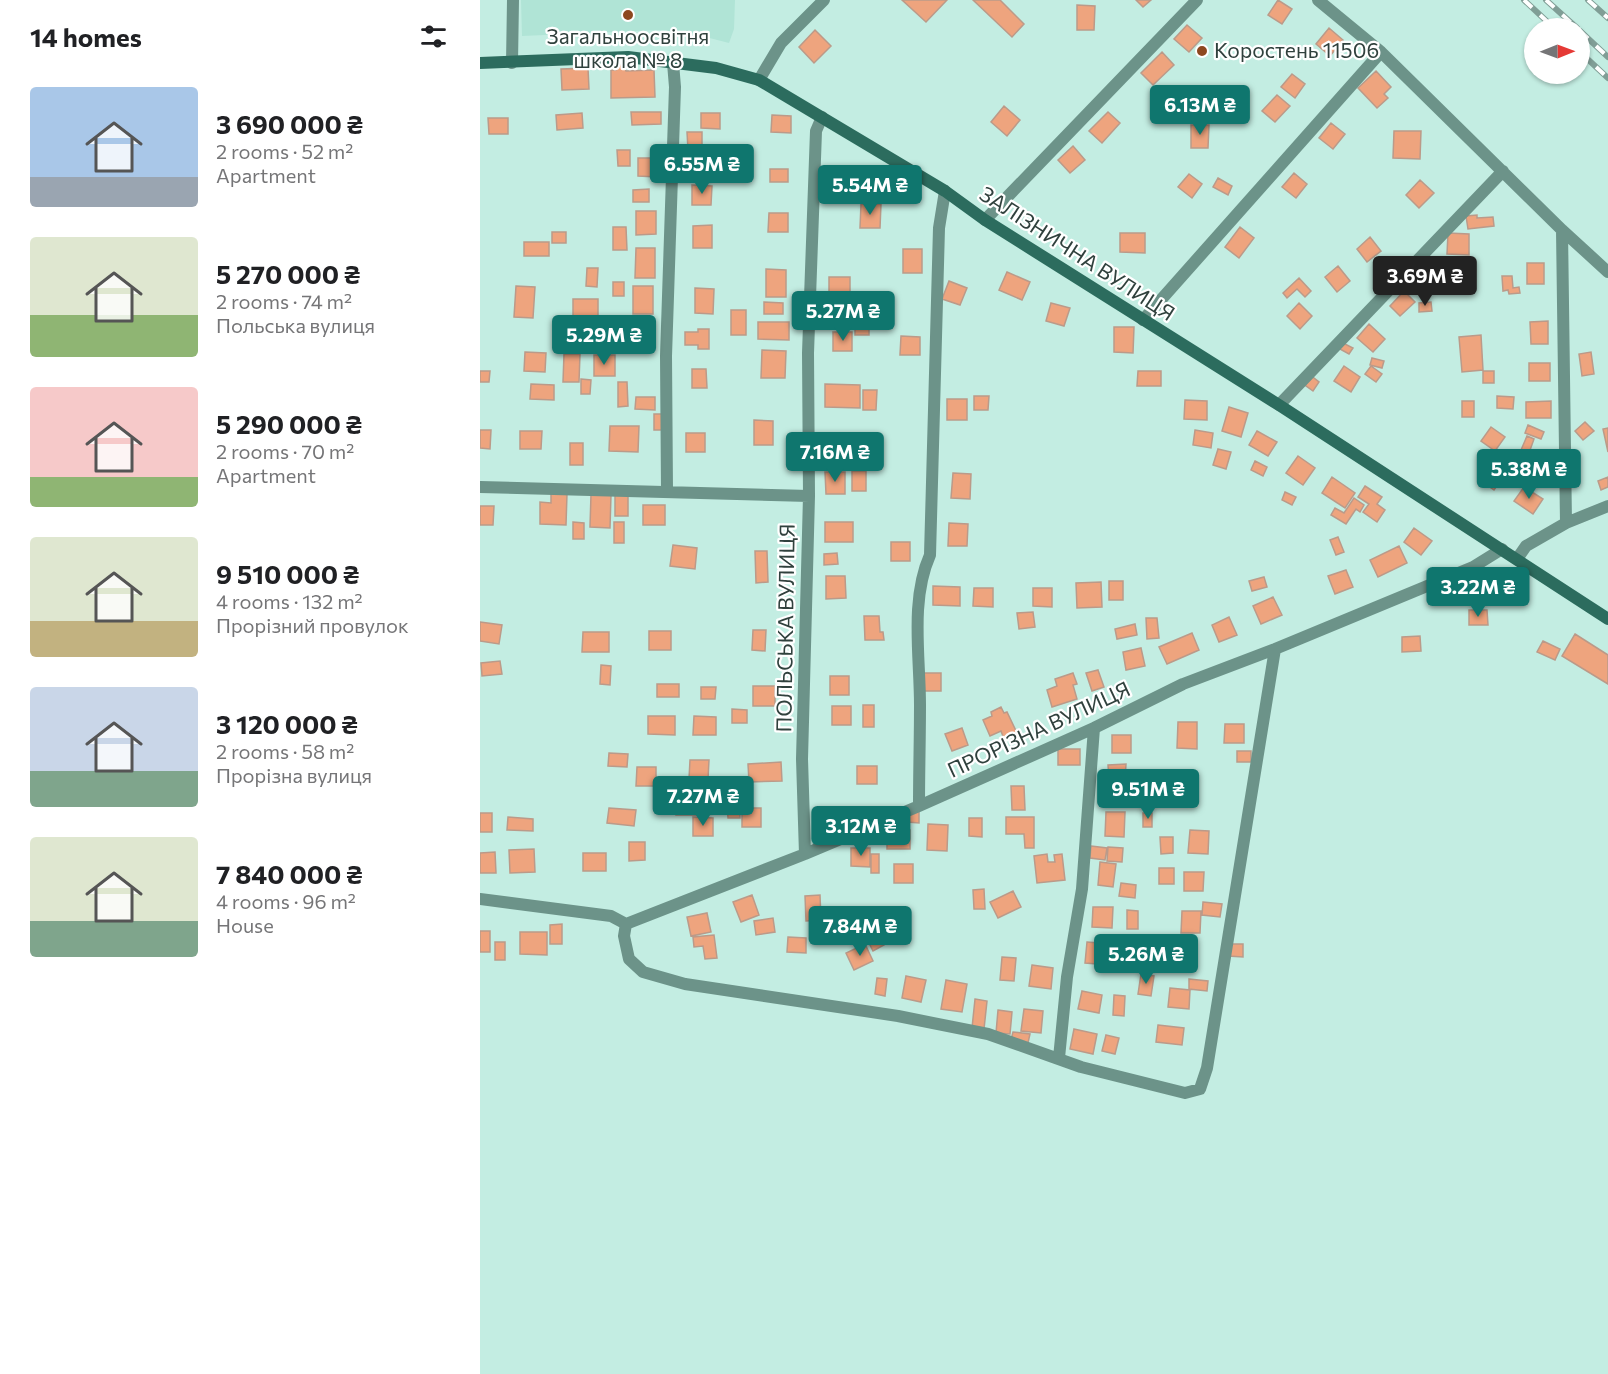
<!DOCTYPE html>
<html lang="en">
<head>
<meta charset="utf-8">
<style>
  body { margin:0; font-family:Commissioner,sans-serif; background:#f2f2f2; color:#202124; height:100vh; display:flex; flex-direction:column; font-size:22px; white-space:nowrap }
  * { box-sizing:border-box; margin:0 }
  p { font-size:20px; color:#757577 }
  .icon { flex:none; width:33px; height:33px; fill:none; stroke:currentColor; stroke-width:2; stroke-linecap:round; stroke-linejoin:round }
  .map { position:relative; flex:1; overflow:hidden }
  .details { display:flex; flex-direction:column; background:#fff; width:480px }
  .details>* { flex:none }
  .needle { width:39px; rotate:89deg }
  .controls { position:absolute; left:1044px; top:18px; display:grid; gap:12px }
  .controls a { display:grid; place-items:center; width:66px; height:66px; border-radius:50%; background:#fff; box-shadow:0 2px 4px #0004; font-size:30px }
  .price { position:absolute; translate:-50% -51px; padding:0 14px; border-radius:6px; background:#0f766e; color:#fff; font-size:20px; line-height:39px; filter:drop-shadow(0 2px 3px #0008) }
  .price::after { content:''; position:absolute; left:50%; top:36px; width:18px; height:14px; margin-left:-9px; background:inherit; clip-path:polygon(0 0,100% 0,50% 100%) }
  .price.current { background:#222; color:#fff }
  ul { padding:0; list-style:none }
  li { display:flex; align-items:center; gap:18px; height:150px; padding:0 30px }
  li span { display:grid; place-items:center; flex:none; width:168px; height:120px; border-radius:6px; color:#555 }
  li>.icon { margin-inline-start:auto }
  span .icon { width:72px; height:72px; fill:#fffc; stroke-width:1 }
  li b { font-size:26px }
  h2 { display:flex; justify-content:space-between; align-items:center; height:72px; padding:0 30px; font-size:26px }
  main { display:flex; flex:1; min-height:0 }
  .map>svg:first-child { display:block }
  .built { fill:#b0e4d6 }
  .building { fill:#eea47e; stroke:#bb9a89; stroke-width:1.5 }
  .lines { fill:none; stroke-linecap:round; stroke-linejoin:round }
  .street { stroke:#6c9389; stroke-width:12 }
  .secondary { stroke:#2c6c5e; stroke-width:12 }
  .rail-casing { stroke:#809e96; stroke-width:6 }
  .rail { stroke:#fff; stroke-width:4; stroke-dasharray:11; stroke-linecap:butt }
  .poi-dot { fill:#8d481f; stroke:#fff; stroke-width:2 }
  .labels { text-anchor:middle; stroke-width:4.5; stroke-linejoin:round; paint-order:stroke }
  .poi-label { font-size:21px; fill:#30413d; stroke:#fff }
  .street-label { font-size:21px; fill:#30413d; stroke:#fff }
</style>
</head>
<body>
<main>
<section class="details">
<h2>14 homes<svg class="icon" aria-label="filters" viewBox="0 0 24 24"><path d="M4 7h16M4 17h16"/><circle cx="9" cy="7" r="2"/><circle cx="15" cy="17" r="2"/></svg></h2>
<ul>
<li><span style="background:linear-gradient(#a9c7e8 75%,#9aa5b1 0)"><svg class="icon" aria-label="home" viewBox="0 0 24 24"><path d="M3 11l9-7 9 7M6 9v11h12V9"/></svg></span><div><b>3 690 000 ₴</b><p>2 rooms · 52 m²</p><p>Apartment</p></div></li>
<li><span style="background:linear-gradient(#dfe7d0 65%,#8fb573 0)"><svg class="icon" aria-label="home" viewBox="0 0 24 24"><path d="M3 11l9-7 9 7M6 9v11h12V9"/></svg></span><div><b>5 270 000 ₴</b><p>2 rooms · 74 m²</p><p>Польська вулиця</p></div></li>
<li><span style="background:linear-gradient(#f6c9c9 75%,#8fb573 0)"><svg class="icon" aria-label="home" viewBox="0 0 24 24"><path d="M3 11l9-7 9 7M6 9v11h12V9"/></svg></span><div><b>5 290 000 ₴</b><p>2 rooms · 70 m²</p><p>Apartment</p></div></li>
<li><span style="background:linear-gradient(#dfe7d0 70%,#c2b280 0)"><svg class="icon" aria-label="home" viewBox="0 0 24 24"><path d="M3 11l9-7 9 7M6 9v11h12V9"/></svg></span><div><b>9 510 000 ₴</b><p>4 rooms · 132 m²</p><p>Прорізний провулок</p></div></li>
<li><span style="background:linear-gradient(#c9d6e8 70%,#7fa58c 0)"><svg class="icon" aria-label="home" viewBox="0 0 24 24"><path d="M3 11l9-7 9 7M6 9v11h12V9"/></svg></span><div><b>3 120 000 ₴</b><p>2 rooms · 58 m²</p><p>Прорізна вулиця</p></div></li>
<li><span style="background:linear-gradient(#dfe7d0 70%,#7fa58c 0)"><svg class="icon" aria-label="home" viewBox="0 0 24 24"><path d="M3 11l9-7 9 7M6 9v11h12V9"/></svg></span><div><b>7 840 000 ₴</b><p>4 rooms · 96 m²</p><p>House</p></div></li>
</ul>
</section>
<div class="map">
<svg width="1128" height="1374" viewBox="0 0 1128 1374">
  <rect width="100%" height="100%" fill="#c3ede2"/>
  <path class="built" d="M41,0H255L254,29L249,43L214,34L179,30L42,36Z"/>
  <path class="building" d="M422,0H467L446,22Z
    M493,0H520L544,24L532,37Z
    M656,0H671L663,7Z
    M798,0L812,9L802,24L788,15Z
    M597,5L615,6L614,30H597Z
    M707,25L722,38L709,52L694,39Z
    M849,28L863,40L850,56L836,44Z
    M335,30L351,46L334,63L319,47Z
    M682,52L694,65L673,85L661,73Z
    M143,64L146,71L174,70L175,97L131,98V70H136L137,65Z
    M108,68L109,89L82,90L81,69Z
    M896,71L911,87L904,94L908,98L897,108L878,88Z
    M812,74L825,84L815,98L801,87Z
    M797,95L810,106L795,122L782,111Z
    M524,106L540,120L527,136L511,122Z
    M151,112H181V124L152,125Z
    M628,112L640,123L622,143L609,131Z
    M102,113L103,128L77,130L76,115Z
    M221,113H240V129L221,128Z
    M292,115L311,116V133L291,132Z
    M8,118H28V134H9Z
    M851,123L865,134L853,149L839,138Z
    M711,125H729L728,148H711Z
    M914,131H941L940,159L913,158Z
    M207,132H222V150H208Z
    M593,146L605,160L590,173L578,160Z
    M137,150H150V166H138Z
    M158,158H177V177L158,176Z
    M231,166V181L214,182L213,167Z
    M290,169H308V182H290Z
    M814,173L827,184L816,198L802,187Z
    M709,174L722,184L712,198L698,187Z
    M738,178L752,186L748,195L733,187Z
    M940,180L954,193L939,208L926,195Z
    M212,185L232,186L231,205H212Z
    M169,189V202H153V190Z
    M381,204H401L400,228H380Z
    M156,211H176V234L156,235Z
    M289,213H308V232H288Z
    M997,215V218L1013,217L1014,226L988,229L986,216Z
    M232,225V248H213V226Z
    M133,227H146L147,250H133Z
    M760,227L774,238L759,258L745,247Z
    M72,232H86V243H72Z
    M640,233H665V253L640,252Z
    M968,233L989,234V255L967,254Z
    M890,237L901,251L887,262L877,249Z
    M44,242H69V256H44Z
    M156,248H175V278H155Z
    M423,249H442V273H423Z
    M1047,263H1064V284H1047Z
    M858,266L870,281L857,292L845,277Z
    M107,268H118L117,287L106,286Z
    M286,269L306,270V297H286Z
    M929,271L939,282L933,289L922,278Z
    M527,272L550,282L542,300L519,290Z
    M1022,276H1032L1033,288L1039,287L1040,293L1029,294L1028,290L1023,291Z
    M349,277H370V293H349Z
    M819,278L831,291L825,297L817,289L807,298L803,293Z
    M469,281L487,288L480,305L462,299Z
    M133,282H144V296H133Z
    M36,286L55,287L53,318L34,317Z
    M153,286H173V314H153Z
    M215,288L234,289L233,314L215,313Z
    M924,291L935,302L920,316L910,306Z
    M93,299H118V318H93Z
    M284,302L303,303V314H284Z
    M951,302L952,311L939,312V303Z
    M571,303L590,308L584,326L566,321Z
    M819,303L832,316L820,329L807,316Z
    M251,310H266V335H251Z
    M375,318H389V335H375Z
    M1068,321V344H1051L1050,322Z
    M278,322H309V340L278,339Z
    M889,324L905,339L893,352L877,338Z
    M634,327H654L653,353L634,352Z
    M218,329H229V349H218V345H205V332H218Z
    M353,332H372V351H353Z
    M1001,335L1003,370L982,372L979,337Z
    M421,336L440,337V355H420Z
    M861,342L873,348L869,354L858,348Z
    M282,350L306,351L305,378H281Z
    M45,352L66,353L65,372L44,371Z
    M1111,352L1114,374L1102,376L1099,354Z
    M84,354H100L99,382H83Z
    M114,355H135V376H114Z
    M892,358L904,361L902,368L890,365Z
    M1049,363H1070V381H1049Z
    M864,366L880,377L871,392L854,381Z
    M891,366L902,374L896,382L885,374Z
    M212,369H226L227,388H212Z
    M0,371H10L9,382H0Z
    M658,371H681V386H657Z
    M1003,371H1014V383H1003Z
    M829,374L839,382L833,391L822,383Z
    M101,379L111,380L110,394H101Z
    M138,382H147L148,406L138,407Z
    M51,384L74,385V400L50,399Z
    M345,384L380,385V408L345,407Z
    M383,390H397L396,410H383Z
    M494,396H509L508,410H494Z
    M1017,396L1034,397L1033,409L1017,408Z
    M156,397H175V410L155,409Z
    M467,399H487V420H467Z
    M705,400L727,401V420L704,419Z
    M982,401H994V417H982Z
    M1071,401V418H1046V402Z
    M749,407L768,413L761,437L742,431Z
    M174,414H184V430H174Z
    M274,420L293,421V445H274Z
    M1105,422L1114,431L1103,440L1095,431Z
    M1048,425L1064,432L1061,439L1045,433Z
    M130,426H159L158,452L129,451Z
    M1011,427L1025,437L1015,451L1001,441Z
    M1128,428V452L1123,429Z
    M0,430H11L10,449L0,448Z
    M715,430L733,433L731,448L713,445Z
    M40,431H62L61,449H40Z
    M777,431L797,442L788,456L769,445Z
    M206,433H225V452H206Z
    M1047,436L1054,439L1049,453L1041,450Z
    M90,443H103V465H90Z
    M738,449L751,452L746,469L733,465Z
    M818,456L835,468L823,485L806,473Z
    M775,461L787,467L783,476L771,470Z
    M1010,466L1024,476L1014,490L1000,480Z
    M372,471H386V491H372Z
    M345,472H365V494H346Z
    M473,473L491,474L490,499L471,498Z
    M852,477L875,493L865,508L842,493Z
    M1128,477V487L1121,490L1118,481Z
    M885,486L902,497L897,504L905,510L897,522L883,512L889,504L878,497Z
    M1044,487L1063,499L1053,514L1034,501Z
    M805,492L816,497L812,505L802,500Z
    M71,493L87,494L86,525L60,524V502L71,503Z
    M135,493H148V516H135Z
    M111,494L131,495L130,528L110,527Z
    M874,498L884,505L880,512L876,509L866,524L851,515L855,508L864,513Z
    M163,505H185V525H163Z
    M0,506H14L13,525H0Z
    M93,522L104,523V539H93Z
    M134,522H144V543H134Z
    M345,522H373V542H345Z
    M469,523L488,524L487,546H468Z
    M934,528L952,541L941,555L924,542Z
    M858,537L864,552L856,555L850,540Z
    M411,542H430V561H411Z
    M193,545L217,548L215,569L190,566Z
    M919,546L927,563L898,577L890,560Z
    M275,551H287L288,582L276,583Z
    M357,553L358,564L344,565V554Z
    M866,570L873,587L855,594L848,576Z
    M346,576H365L366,598L346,599Z
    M784,577L787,587L772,591L769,581Z
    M629,581H643V600H629Z
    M621,582L622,607L597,608L596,583Z
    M453,586L480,587V606L453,605Z
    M494,588H513V607L493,606Z
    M553,588H572V607L553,606Z
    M793,597L802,615L781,624L773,606Z
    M989,610H1007L1008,625H989Z
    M553,612L555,627L539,629L537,613Z
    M384,616H399L400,632H403L404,640H385Z
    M749,617L757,635L739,642L732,625Z
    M666,618H677L679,638L667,639Z
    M0,622L22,625L19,644L0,641Z
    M655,624L657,635L637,639L635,629Z
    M273,630H286L285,651L272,650Z
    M169,631H191V650H169Z
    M103,632H129V652H102Z
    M712,633L719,650L687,664L679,647Z
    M1095,634L1128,655V684L1082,656Z
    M940,636L941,651L922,652V637Z
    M1063,641L1080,649L1075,660L1057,652Z
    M661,648L665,666L646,670L643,652Z
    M20,661L22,674L2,676L1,663Z
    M121,665L131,666L130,685L120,684Z
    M618,670L624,687L612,691L606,673Z
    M442,673H461V691H442Z
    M593,673L597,684L593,685L597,699L572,707L567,690L577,686L575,679Z
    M350,676H369V695H350Z
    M177,684H199V697H177Z
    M273,686H295V706H273Z
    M221,687H236L235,699H221Z
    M383,705H394V727H383Z
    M352,706H371V725H352Z
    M521,707L524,713L527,712L537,733L524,739L521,731L510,736L503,720L512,716L511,712Z
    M252,709L267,710V723H252Z
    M168,716H195V735L168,734Z
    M214,716L236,717V735H213Z
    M698,722H717V749L697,748Z
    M745,724H764V743H744Z
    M482,728L488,745L472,751L465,734Z
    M632,735H651V753H632Z
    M578,749H600V765H578Z
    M757,751H771V762H757Z
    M129,753L148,754L147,767L128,766Z
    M210,760H229L228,779H209Z
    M301,762L302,781L269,782L268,764Z
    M646,764L645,780L629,778L628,765Z
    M377,766H397V784H377Z
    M157,767H176V786H156Z
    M213,782V794L196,795V783Z
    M531,786H544L545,810H532Z
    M246,787H259L260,818H248Z
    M196,802H217V815H196Z
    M427,806H439V823L427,822Z
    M129,808L156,810L154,826L127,823Z
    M262,808H281V827H262Z
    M626,812H645L644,837L625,836Z
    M0,813H12V832H0Z
    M663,813H672V827H663Z
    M28,817L53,819V831L27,830Z
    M213,817L233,818V836H213Z
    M526,817H554V848H545L544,834H526Z
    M489,818H502V837L489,836Z
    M448,824L468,825L467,851L447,850Z
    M407,830H430V849H407Z
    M710,830L729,831L728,854L708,853Z
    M680,837H693V853L681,854Z
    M149,842H165V860L149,861Z
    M611,846L627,848L625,860L610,858Z
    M628,847L643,848L642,862L627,861Z
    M371,848H390V867L371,866Z
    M54,849L55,872L30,873L29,850Z
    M15,852L16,873H0V853Z
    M103,853H126V871H103Z
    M391,854H399V873H391Z
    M567,854L568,862H575L574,855L582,854L585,880L557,883L554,856Z
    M620,862L636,864L633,887L618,885Z
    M414,864H433V883H414Z
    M679,868H694V884H679Z
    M704,872H724L723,891H704Z
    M641,883L656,885L655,898L639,896Z
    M504,889L505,909H494L493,890Z
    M533,891L541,907L518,918L510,902Z
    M272,895L279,915L261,922L253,902Z
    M340,895L341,920L326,921L325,896Z
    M723,902L742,904L740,917L722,915Z
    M613,907H633L632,928L612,927Z
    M647,910L658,911V929H647Z
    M702,911H721L720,933H701Z
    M227,913L231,932L211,936L207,917Z
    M293,918L295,932L276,935L274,921Z
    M82,924V944H70V925Z
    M0,931H10V952H0Z
    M40,932H67V955L40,954Z
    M234,935L237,958L225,959L223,946L214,947L213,937Z
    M399,936L404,945L393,951L388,941Z
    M308,937L326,938V953L307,952Z
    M641,939L656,940L655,949H650L649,961H640Z
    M15,942H25V960H15Z
    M607,942L631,944L630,965L605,963Z
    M385,944L393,961L374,970L366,953Z
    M749,944H763V957L748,956Z
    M696,946H715V965H696Z
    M522,957L536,958L534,981L520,980Z
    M552,965L573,968L571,989L549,986Z
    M661,974L674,976L671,996L658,994Z
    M426,976L446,980L441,1002L422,998Z
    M397,978L407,979L405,996L395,994Z
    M709,979L728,981L727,991L709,989Z
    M466,980L487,984L482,1012L461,1009Z
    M690,988L710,990L709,1009L688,1007Z
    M602,991L622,995L619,1013L598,1009Z
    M634,995L645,996L644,1016L633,1015Z
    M495,999L507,1001L504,1029L492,1028Z
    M544,1009L563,1011L561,1033L541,1031Z
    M518,1010L532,1012L530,1034L516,1033Z
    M678,1025L704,1028L702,1045L676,1042Z
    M594,1029L617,1034L613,1054L590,1049Z
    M533,1032L550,1034L548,1043L531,1040Z
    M626,1035L639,1038L635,1054L622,1051Z"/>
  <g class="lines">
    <path class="street" d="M838,0L901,52L1082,230L1128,272
      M32,63L33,0
      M279,80L301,43L344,0
      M505,220L717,0
      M663,320L901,52
      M799,405L1023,171
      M0,487L329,496
      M187,491L186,356L195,87L193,63
      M1086,523L1128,506
      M1037,559L1046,546L1086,523L1082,230
      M439,806C439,772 440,738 440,705C440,656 430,600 450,555L459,228L465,191
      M325,854L322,759L329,496L328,353L336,131L342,117
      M0,899L131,916L146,924L325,854L439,806L614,728L703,684L795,649L993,567L1022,549
      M146,924L144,936L149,959L163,972L205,984L418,1016L508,1034L601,1067L705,1093L720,1089L727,1068L795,649
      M579,1058L587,977L602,889L614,728"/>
    <path class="secondary" d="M0,63L148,57L236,68L279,80L465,191L505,220L799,405L1128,619"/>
    <defs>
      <path id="rail" d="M1044,0L1074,28
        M1066,0L1097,28
        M1108,0L1128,18
        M1100,31L1128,57
        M1100,52L1128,78"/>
    </defs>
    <use href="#rail" class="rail-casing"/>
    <use href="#rail" class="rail"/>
  </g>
  <g class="poi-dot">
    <circle cx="148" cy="15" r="6"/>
    <circle cx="722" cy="51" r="6"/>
  </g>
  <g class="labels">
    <g class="poi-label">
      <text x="148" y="44">Загальноосвітня<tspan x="148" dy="24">школа № 8</tspan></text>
      <text x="734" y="58" text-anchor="start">Коростень 11506</text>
    </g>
    <g class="street-label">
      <text transform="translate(597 254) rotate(33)" y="7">ЗАЛІЗНИЧНА ВУЛИЦЯ</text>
      <text transform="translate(306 628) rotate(-89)" y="7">ПОЛЬСЬКА ВУЛИЦЯ</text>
      <text transform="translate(559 730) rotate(-25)" y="7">ПРОРІЗНА ВУЛИЦЯ</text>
    </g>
  </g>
</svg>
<div class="controls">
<a><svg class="needle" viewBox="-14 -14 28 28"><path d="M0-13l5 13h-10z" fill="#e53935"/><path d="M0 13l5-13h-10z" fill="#757577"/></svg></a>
</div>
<b class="price" style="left:720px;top:136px">6.13M ₴</b>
<b class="price" style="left:222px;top:195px">6.55M ₴</b>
<b class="price" style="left:390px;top:216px">5.54M ₴</b>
<b class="price current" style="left:945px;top:307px">3.69M ₴</b>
<b class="price" style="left:363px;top:342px">5.27M ₴</b>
<b class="price" style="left:124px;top:366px">5.29M ₴</b>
<b class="price" style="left:355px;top:483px">7.16M ₴</b>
<b class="price" style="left:1049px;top:500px">5.38M ₴</b>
<b class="price" style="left:998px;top:618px">3.22M ₴</b>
<b class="price" style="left:668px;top:820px">9.51M ₴</b>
<b class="price" style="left:223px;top:827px">7.27M ₴</b>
<b class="price" style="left:381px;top:857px">3.12M ₴</b>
<b class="price" style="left:380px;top:957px">7.84M ₴</b>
<b class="price" style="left:666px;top:985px">5.26M ₴</b>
</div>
</main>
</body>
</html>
